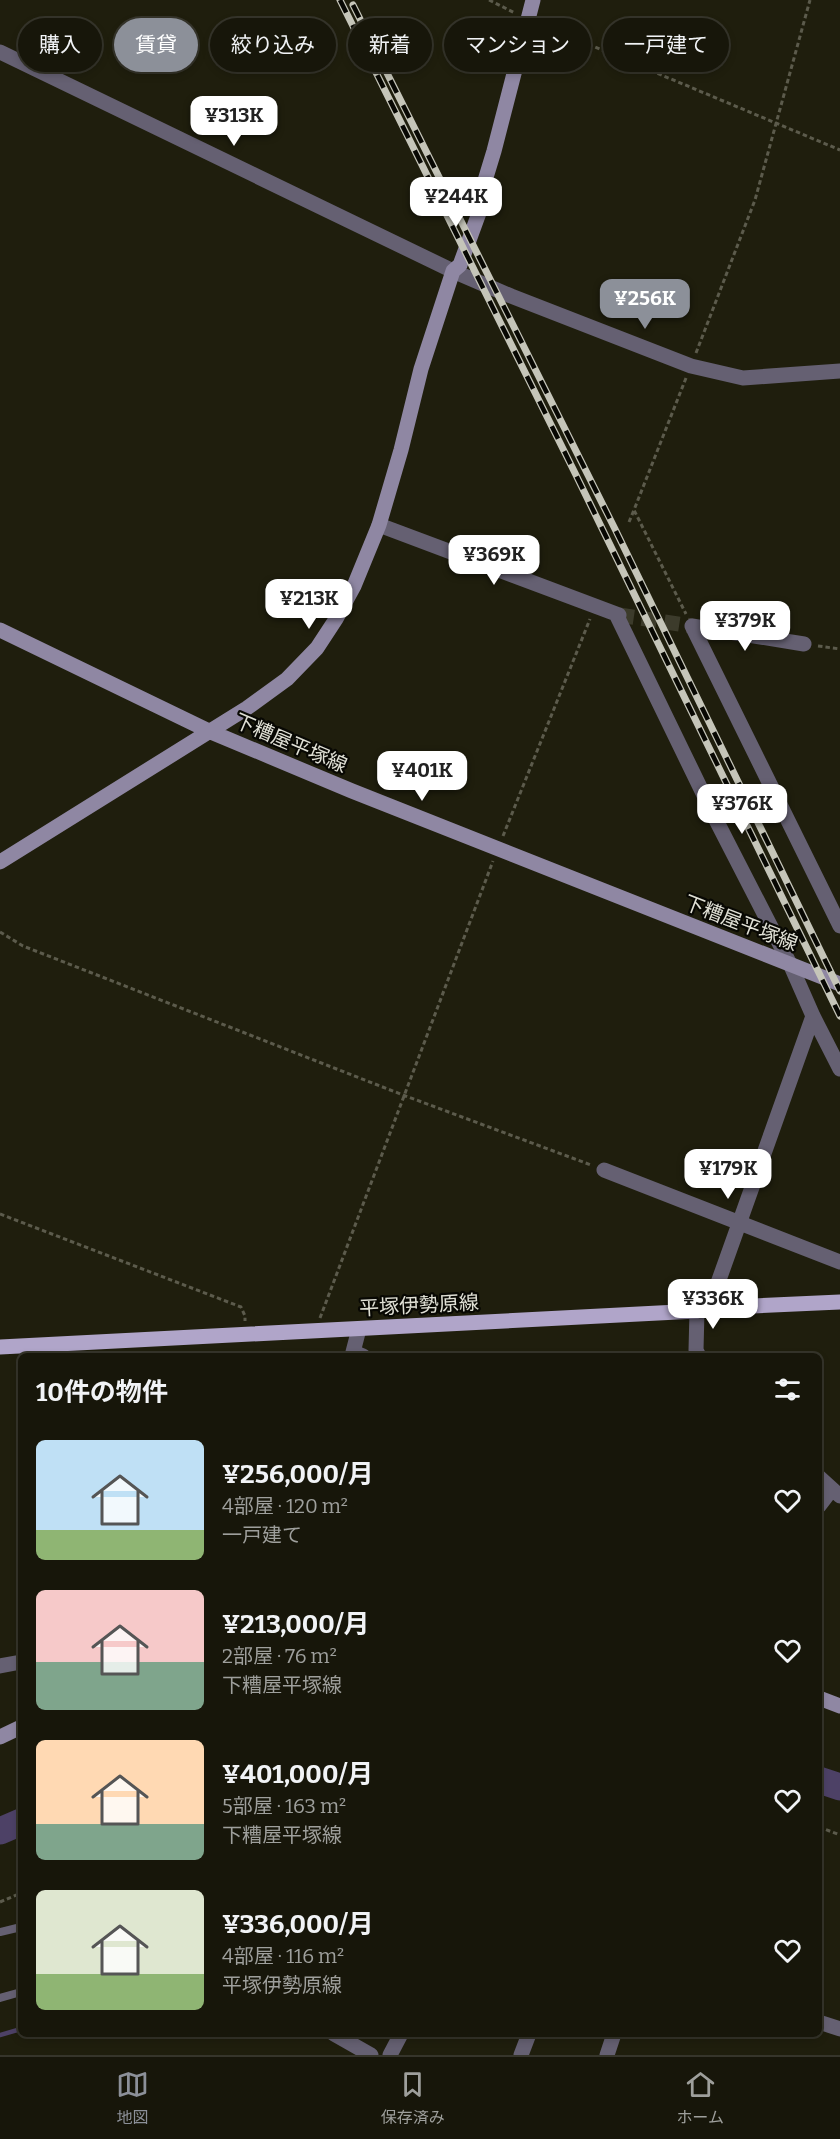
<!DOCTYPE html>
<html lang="ja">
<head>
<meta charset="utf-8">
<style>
  body { margin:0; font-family:Bitter,"Noto Sans JP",serif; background:#201f13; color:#f1f3f6; height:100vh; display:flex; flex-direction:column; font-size:22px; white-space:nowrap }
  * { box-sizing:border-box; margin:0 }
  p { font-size:20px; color:#9e9f9c }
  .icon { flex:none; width:33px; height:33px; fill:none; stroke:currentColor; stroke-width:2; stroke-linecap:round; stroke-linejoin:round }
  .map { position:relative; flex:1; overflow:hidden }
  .side { position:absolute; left:18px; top:1353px; width:804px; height:684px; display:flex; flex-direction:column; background:#17160a; border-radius:9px; box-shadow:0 3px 9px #0003,0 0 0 2px #36352b }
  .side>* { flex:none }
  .top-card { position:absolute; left:18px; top:18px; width:804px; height:54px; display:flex; gap:12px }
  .price { position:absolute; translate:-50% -51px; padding:0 14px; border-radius:12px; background:#fff; color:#222; font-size:20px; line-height:39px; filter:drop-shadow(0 2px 3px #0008) }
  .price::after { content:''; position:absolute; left:50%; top:36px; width:18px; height:14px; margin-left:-9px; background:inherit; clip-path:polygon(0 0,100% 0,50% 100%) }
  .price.active { background:#8c9099; color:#fff }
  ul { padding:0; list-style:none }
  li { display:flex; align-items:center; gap:18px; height:150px; padding:0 18px }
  li span { display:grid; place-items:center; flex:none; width:168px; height:120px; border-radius:9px; color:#555 }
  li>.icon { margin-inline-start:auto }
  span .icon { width:72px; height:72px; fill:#fffc; stroke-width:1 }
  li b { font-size:26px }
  h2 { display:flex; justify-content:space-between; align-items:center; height:72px; padding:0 18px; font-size:26px }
  .chip { padding:0 21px; border-radius:27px; background:#17160a; box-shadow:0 3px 9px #0003,0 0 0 2px #36352b; font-size:21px; line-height:54px }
  .chip.active { background:#8c9099; color:#fff }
  .tab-bar { display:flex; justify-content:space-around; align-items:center; height:84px; border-top:2px solid #36352b; background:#17160a; font-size:16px; color:#9e9f9c }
  .tab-bar a { display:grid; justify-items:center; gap:3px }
  .tab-bar .active { color:#8c9099 }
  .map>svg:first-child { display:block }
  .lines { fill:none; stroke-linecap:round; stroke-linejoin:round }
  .stream { stroke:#4d4166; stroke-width:4.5 }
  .river { stroke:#4d4166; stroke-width:27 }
  .street-tunnel { stroke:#3c3b2b; stroke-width:15; stroke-dasharray:15 8; stroke-linecap:butt }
  .path { stroke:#5c5b4c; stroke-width:3; stroke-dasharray:4.5 3; stroke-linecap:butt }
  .lane { stroke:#656072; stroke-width:8 }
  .street { stroke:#656072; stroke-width:15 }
  .secondary { stroke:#8f87a3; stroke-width:15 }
  .primary { stroke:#b0a5c9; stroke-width:15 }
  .rail-casing { stroke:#c5c5b9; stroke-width:7 }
  .rail { stroke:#080803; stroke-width:4.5; stroke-dasharray:14; stroke-linecap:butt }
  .labels { text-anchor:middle; stroke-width:4.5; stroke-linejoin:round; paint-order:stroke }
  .street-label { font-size:20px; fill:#e0e0d5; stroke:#080803 }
</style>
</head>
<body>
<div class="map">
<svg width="840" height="2055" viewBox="0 0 840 2055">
  <rect width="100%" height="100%" fill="#1f1e0d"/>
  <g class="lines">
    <path class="stream" d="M0,2035L21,2029"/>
    <path class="river" d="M819,1780L840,1787
      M0,1831L21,1822"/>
    <path class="street-tunnel" d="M619,615L692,626"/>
    <path class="path" d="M489,0L515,13
      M540,24L840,150
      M696,353L755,200L810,0
      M686,378L634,510L686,614
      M629,522L634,510
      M818,646L840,649
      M503,836L590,619
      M0,932L23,946L403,1095L591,1165
      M0,1214L241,1307L245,1316V1321
      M320,1318L493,861
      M819,1827L840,1835
      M0,1902L21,1893"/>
    <path class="lane" d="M0,1932L21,1927
      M0,1998L21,1992"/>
    <path class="street" d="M0,52L453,271L511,296L691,366L743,378L840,371
      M379,525L619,615
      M616,614L715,818L791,966L813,1016L840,1069
      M692,626L840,926
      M692,626L804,644
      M604,1170L840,1262
      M709,1308L813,1016
      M697,1311L696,1350L699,1356
      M359,1329L353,1352L363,1356
      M819,1477L840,1496
      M819,1506L832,1489
      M0,1666L21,1662
      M819,2022L840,2029
      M334,2034L371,2055
      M390,2055L401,2034
      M521,2055L529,2034
      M607,2055L614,2034"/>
    <path class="secondary" d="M0,630L211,732L352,791L840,984
      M0,862L247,708L287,679L317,648L336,619L354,586L379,525L401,450L421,369L453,271L460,265L479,213L480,197L494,151L533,0
      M819,1698L840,1706
      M0,1737L21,1727"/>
    <path class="primary" d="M0,1347L697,1311L709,1308L840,1302"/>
    <defs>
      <path id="rail" d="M340,0L575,473L840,1016
        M353,5L615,529L840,991"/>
    </defs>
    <use href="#rail" class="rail-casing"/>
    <use href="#rail" class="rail"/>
  </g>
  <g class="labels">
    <g class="street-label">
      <text transform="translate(291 743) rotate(23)" y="7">下糟屋平塚線</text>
      <text transform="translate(741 923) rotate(21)" y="7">下糟屋平塚線</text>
      <text transform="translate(419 1305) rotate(-3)" y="7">平塚伊勢原線</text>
    </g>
  </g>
</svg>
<b class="price" style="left:234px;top:147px">¥313K</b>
<b class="price" style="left:456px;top:228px">¥244K</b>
<b class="price active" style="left:645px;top:330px">¥256K</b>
<b class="price" style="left:494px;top:586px">¥369K</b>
<b class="price" style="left:309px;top:630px">¥213K</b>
<b class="price" style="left:745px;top:652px">¥379K</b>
<b class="price" style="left:422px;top:802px">¥401K</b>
<b class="price" style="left:742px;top:835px">¥376K</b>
<b class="price" style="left:728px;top:1200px">¥179K</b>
<b class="price" style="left:713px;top:1330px">¥336K</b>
<div class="top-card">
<a class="chip">購入</a>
<a class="chip active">賃貸</a>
<a class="chip">絞り込み</a>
<a class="chip">新着</a>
<a class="chip">マンション</a>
<a class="chip">一戸建て</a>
</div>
<section class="side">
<h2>10件の物件<svg class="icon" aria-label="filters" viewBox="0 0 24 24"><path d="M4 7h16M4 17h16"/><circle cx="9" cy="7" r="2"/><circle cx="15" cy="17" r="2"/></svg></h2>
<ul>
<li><span style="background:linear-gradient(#bfe0f5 75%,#8fb573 0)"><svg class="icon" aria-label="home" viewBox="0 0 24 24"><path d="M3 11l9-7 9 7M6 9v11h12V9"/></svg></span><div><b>¥256,000/月</b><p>4部屋 · 120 m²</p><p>一戸建て</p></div><svg class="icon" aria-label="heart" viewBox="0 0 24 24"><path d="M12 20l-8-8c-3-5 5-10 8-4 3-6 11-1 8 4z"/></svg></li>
<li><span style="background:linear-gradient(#f6c9c9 60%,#7fa58c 0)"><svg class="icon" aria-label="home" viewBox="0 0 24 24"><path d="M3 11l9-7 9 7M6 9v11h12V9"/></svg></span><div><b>¥213,000/月</b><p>2部屋 · 76 m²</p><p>下糟屋平塚線</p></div><svg class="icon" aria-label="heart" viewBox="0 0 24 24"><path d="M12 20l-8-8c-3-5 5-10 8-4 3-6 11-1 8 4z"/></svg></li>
<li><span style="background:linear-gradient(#ffd9b3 70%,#7fa58c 0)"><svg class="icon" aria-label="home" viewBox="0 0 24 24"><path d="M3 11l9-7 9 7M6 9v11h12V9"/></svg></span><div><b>¥401,000/月</b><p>5部屋 · 163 m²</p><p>下糟屋平塚線</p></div><svg class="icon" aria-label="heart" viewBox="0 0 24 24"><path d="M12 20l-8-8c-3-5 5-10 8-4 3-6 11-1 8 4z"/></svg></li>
<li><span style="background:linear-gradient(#dfe7d0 70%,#8fb573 0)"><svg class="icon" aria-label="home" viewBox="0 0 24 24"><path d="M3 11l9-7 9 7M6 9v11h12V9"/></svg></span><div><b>¥336,000/月</b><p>4部屋 · 116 m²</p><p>平塚伊勢原線</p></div><svg class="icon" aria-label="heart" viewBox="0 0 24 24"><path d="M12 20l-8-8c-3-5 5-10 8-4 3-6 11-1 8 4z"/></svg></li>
</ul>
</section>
</div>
<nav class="tab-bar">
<a class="active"><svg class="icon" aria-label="map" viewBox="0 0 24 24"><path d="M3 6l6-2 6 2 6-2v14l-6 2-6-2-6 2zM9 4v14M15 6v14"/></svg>地図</a>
<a><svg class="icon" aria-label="saved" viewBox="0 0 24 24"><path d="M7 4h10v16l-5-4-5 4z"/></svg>保存済み</a>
<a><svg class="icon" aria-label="home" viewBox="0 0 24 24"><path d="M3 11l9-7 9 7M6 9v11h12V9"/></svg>ホーム</a>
</nav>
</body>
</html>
